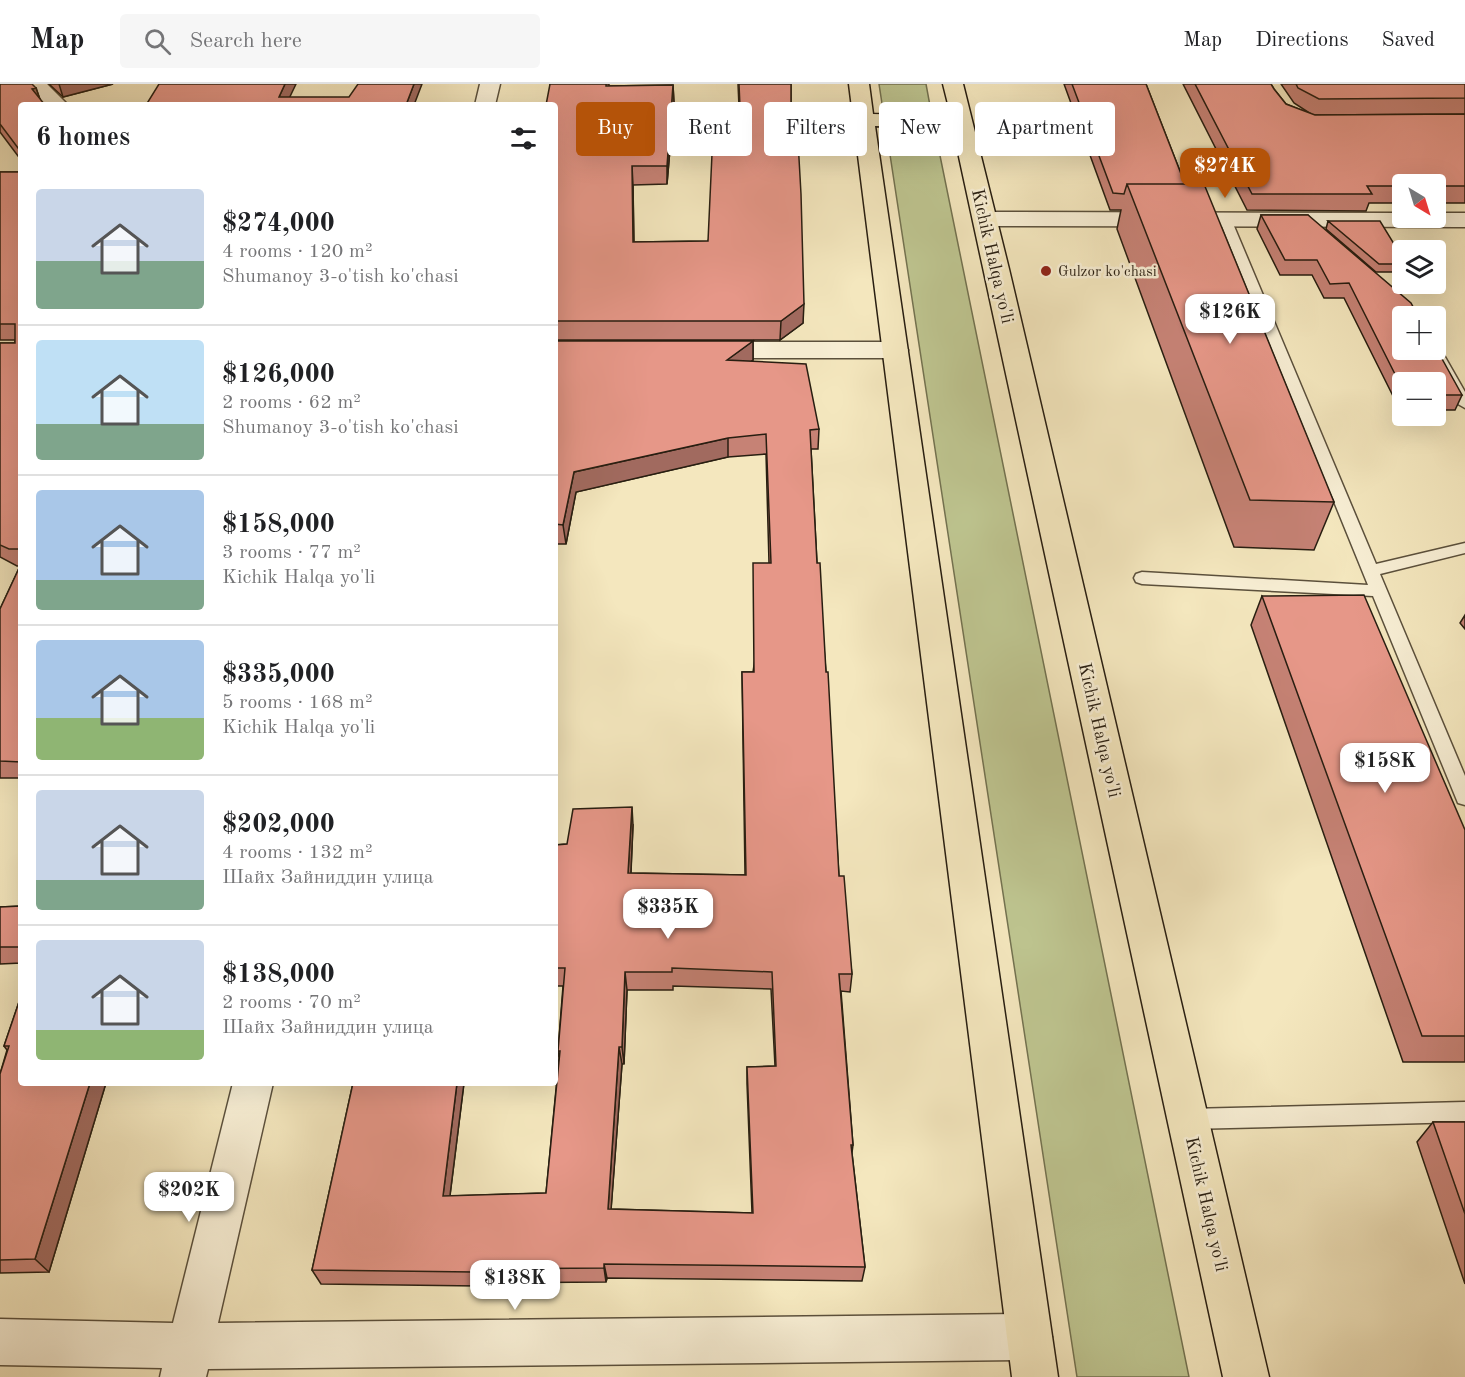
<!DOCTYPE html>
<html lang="en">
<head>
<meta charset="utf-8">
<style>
  body { margin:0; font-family:"Old Standard TT",serif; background:#f6f6f6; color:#202124; height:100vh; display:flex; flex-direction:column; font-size:22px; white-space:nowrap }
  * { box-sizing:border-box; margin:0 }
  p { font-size:20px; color:#757577 }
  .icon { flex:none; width:33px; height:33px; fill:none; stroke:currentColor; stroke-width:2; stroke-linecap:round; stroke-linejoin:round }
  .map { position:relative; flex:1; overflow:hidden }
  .details { position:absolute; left:18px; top:18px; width:540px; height:984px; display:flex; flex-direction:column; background:#fff; border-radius:6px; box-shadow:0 6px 24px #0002 }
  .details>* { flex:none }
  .top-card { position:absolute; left:576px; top:18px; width:570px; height:54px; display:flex; gap:12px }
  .needle { width:39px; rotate:142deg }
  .controls { position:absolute; left:1392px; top:90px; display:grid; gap:12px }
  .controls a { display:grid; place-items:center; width:54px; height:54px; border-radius:6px; background:#fff; box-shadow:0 6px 24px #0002; font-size:30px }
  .price { position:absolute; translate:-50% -51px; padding:0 14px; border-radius:12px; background:#fff; color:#222; font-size:20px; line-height:39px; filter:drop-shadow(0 2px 3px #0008) }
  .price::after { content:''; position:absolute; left:50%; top:36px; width:18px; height:14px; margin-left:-9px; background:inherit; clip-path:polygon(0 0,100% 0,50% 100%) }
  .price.current { background:#b45309; color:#fff }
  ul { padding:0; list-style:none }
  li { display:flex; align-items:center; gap:18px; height:150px; padding:0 18px }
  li+li { border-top:2px solid #e0e0e0 }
  li span { display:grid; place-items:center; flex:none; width:168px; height:120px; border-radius:6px; color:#555 }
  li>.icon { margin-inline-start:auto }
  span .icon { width:72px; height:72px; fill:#fffc; stroke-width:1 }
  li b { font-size:26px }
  h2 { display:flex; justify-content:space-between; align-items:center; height:72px; padding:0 18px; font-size:26px }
  .chip { padding:0 21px; border-radius:6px; background:#fff; box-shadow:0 6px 24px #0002; font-size:21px; line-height:54px }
  .chip.current { background:#b45309; color:#fff }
  header { display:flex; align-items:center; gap:36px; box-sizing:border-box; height:84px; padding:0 30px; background:#fff; border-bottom:2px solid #e0e0e0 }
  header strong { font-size:28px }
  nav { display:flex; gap:33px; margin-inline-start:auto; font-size:21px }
  .search { width:420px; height:54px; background:#f6f6f6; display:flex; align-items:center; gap:15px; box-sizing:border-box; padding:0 21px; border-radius:6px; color:#757577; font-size:22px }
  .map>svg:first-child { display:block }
  .green { fill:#bec590; stroke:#737250; stroke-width:1.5 }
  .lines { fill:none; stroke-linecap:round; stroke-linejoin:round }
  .lane-casing { stroke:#5b503c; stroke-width:3 }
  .street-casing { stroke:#5b503c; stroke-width:3 }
  .highway-casing { stroke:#281e11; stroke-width:3 }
  .lane { fill:#f8efd5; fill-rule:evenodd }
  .street { fill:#f8efd5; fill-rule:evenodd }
  .highway { fill:#f4e7be; fill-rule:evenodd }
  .wall { fill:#c68275; stroke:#281e11; stroke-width:1.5; fill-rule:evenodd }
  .shaded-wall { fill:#a16a5f; stroke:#281e11; stroke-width:1.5 }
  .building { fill:#e69788; stroke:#281e11; stroke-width:1.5; fill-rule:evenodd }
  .poi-dot { fill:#8f2418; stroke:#f8efd5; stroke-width:2 }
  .labels { text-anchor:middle; stroke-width:5; stroke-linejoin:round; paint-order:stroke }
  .far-poi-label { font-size:15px; fill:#281e11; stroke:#f8efd5; text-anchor:start }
  .street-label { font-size:18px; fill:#281e11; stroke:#f8efd5 }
</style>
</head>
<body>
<header>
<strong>Map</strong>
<div class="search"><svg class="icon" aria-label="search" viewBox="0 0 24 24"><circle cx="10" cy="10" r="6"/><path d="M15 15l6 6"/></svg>Search here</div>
<nav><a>Map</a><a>Directions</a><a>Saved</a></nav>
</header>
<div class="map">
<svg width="1465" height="1293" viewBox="0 0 1465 1293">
  <rect width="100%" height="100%" fill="#f4e7be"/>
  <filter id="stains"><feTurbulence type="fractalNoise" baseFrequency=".00333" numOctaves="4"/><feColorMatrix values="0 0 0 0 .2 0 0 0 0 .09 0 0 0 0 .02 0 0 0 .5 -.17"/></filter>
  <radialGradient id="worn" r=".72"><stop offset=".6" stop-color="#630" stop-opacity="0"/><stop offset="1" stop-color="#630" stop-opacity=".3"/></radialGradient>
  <path class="green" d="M879,0H926L931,27L883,26Z
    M887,51L936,52L1189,1293H1077Z"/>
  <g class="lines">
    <defs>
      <path id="lane" d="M1225,131L1231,135L1376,480L1465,459V469L1380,490L1465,692V721L1458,719L1456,714L1373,512L1142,500L1136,498L1134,494L1136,490L1142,488L1368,501L1219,135Z
        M1436,262L1441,266L1465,308V324L1458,320L1427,266H1436Z
        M1465,1018V1038L1188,1045L1180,1042L1177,1035L1180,1028L1188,1025Z"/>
      <path id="street" d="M26,0H47L68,21H46Z
        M480,0H500L495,21H475Z
        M985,128L1402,129V134H1436V129H1465V143L985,142L977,140L974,135L977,130Z
        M708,258H895L904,261L908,266L904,271L895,274H708L699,271L695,266L699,261Z
        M233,999H273L218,1239L1029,1230L1045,1237L1052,1253L1045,1269L1029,1276L208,1285L206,1293H160L162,1284L0,1281V1235L173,1239Z"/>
      <path id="highway" d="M849,0H869L873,30L951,32L943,0H963L1009,185L1269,1293H1223L953,45L875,42L1058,1293H1012Z"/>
    </defs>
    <use href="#lane" class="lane-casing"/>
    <use href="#street" class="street-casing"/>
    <use href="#highway" class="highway-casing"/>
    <use href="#lane" class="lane"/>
    <use href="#street" class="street"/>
    <use href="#highway" class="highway"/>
  </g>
  <path class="wall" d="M0,0L36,4L40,15L21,21V76L0,48Z
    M49,0H113L63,13Z
    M550,0H609V2L673,1L674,19L667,100L633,101L634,158L708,157L741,69L738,0H791V21L803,239L780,256H555V21Z
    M1064,0H1146L1185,100L1334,418L1314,466L1234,463L1117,145L1121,126H1110Z
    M1183,0H1271L1274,5L1286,20L1311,30L1294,19L1281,0H1465V30L1314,31L1465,30V119H1436V100H1402V119H1369L1366,127L1247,126Z
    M0,88H21V694H0V525L20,482H17L0,473V259H15V256H0Z
    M1261,131H1308L1462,311L1455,326H1436V298H1402V326H1400L1344,214H1324L1312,191H1280L1257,145Z
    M1328,137L1402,173V188H1376L1326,145Z
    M555,257H753V276L751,277L819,345L818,365H811L817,479L826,588L839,792L852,890L850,908L841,907L853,1061L852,1069L865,1183L862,1197L607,1194L606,1198L479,1199L478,1202L321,1200L312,1186L353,999H464L450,1112L546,1109L559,974L558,967L563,902H555V761L567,760L633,741L631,789L745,791L742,588H753L769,479L766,370L728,373L576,408L566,460H555ZM673,902L771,905L775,982L747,983V1000L752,1129L611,1125L622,980H624L627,906H673Z
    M1262,512L1465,746V978H1403L1251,541Z
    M1465,531V545L1460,539Z
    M21,822V879L0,880V823Z
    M21,912V999H106L49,1188L0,1189V990L7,966L4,962Z
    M1433,1038H1465V1200L1417,1058Z"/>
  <path class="shaded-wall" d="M59,0H113L63,13Z
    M285,0H296L286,21L279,13Z
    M414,0H422L414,21H406Z
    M673,1L674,19L667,100V82Z
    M36,4L41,19L32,5Z
    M632,82L633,101L634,176L633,158Z
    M804,220L803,239L780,256L781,237Z
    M753,257V276L727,295V276Z
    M728,354V373L576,408L566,460L563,441L574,388Z
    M632,723L633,741L630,807L628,789Z
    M625,888L627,906L624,980L622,963Z
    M619,963L622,980L610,1140L608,1125Z
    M90,999H106L49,1188L35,1175Z
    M457,999H464L448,1127L443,1112Z
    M604,1180L607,1194L606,1198L604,1184Z
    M473,1185L479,1199L478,1202L473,1188Z"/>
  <path class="building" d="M0,0H32L36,4L32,5L45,21H21V68L0,40Z
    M159,0H285L279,13H349L358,0H414L406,21H146Z
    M550,0H606V2L673,1L667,82H632L633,158L708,157L712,70L742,69L739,0H791V21H796L801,110L804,220L781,237H555V21H546Z
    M1072,0H1146L1185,100H1127L1124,110L1113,109Z
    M1195,0H1271L1274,5L1286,20L1315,31L1465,30V102H1436V100H1402V102H1367L1372,110H1252Z
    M1296,0H1465V14L1319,15L1298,4Z
    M0,88H21V465H9L0,461V259H15V240H0Z
    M1127,100H1204L1334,418L1250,416Z
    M1261,131H1308L1411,219L1418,232H1402V266H1436V264L1462,311H1436V298H1402V304L1349,199L1330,200L1317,176H1285Z
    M1328,137H1380L1402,173V180H1379Z
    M555,257H753L727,276L806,280L819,345L810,346L817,479H820L826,588H828L839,792H844L852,890H839L853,1061H851L865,1183L604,1180V1184L473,1185V1188L312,1186L353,999H457L443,1112L546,1109L560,967H558L565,884H555V761L567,760L573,725L632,723L628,789L746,791L742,588H754L753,479H771L766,350L728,354L574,388L563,441L555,440ZM672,884L772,888L776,982L747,983L753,1129L608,1125L619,963H622L625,888H672Z
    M21,480V678L0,677V525Z
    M1364,511L1465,746V952H1422L1262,512Z
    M21,822V863H0V823Z
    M21,912V999H90L35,1175L0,1176V990L9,962H4Z
    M1433,1038H1465V1130Z"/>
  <circle class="poi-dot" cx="1046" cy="187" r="6"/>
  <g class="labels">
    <g class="far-poi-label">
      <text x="1058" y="192">Gulzor ko'chasi</text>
    </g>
    <g class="street-label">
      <text transform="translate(993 172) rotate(77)" y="6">Kichik Halqa yo'li</text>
      <text transform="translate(1100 646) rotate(77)" y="6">Kichik Halqa yo'li</text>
      <text transform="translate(1207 1120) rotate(77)" y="6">Kichik Halqa yo'li</text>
    </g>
  </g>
  <rect width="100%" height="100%" filter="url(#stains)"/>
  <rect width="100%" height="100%" fill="url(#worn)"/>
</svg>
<div class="controls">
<a><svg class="needle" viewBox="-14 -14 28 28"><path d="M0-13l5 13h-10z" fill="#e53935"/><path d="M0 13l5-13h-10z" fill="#757577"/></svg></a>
<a><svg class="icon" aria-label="layers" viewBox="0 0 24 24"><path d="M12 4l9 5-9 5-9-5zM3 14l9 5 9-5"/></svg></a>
<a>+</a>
<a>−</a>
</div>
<b class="price current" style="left:1225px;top:115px">$274K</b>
<b class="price" style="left:1230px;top:261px">$126K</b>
<b class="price" style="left:1385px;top:710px">$158K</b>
<b class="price" style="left:668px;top:856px">$335K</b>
<b class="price" style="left:189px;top:1139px">$202K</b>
<b class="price" style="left:515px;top:1227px">$138K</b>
<div class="top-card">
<a class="chip current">Buy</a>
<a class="chip">Rent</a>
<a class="chip">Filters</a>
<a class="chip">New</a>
<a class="chip">Apartment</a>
</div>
<section class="details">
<h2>6 homes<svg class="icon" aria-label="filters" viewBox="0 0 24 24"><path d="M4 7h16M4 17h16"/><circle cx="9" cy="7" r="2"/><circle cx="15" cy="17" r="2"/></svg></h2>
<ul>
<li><span style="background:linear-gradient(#c9d6e8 60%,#7fa58c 0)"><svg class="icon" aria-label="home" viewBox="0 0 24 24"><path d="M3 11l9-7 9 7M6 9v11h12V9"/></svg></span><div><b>$274,000</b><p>4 rooms · 120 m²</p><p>Shumanoy 3-o'tish ko'chasi</p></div></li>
<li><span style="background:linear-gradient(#bfe0f5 70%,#7fa58c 0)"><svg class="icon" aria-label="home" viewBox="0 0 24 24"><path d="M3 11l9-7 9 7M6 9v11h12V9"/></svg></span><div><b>$126,000</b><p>2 rooms · 62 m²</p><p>Shumanoy 3-o'tish ko'chasi</p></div></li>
<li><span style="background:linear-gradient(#a9c7e8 75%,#7fa58c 0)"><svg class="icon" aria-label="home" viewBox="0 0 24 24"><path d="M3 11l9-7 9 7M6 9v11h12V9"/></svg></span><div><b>$158,000</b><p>3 rooms · 77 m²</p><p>Kichik Halqa yo'li</p></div></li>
<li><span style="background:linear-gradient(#a9c7e8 65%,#8fb573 0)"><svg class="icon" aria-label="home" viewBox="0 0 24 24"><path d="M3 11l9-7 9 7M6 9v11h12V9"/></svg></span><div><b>$335,000</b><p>5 rooms · 168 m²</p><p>Kichik Halqa yo'li</p></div></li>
<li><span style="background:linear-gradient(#c9d6e8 75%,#7fa58c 0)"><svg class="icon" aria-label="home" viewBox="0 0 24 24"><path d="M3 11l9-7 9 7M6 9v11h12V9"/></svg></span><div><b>$202,000</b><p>4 rooms · 132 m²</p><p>Шайх Зайниддин улица</p></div></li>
<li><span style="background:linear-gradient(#c9d6e8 75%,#8fb573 0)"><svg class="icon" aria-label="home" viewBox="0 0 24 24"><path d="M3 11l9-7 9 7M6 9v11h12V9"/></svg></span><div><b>$138,000</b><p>2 rooms · 70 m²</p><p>Шайх Зайниддин улица</p></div></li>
</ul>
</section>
</div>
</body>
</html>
